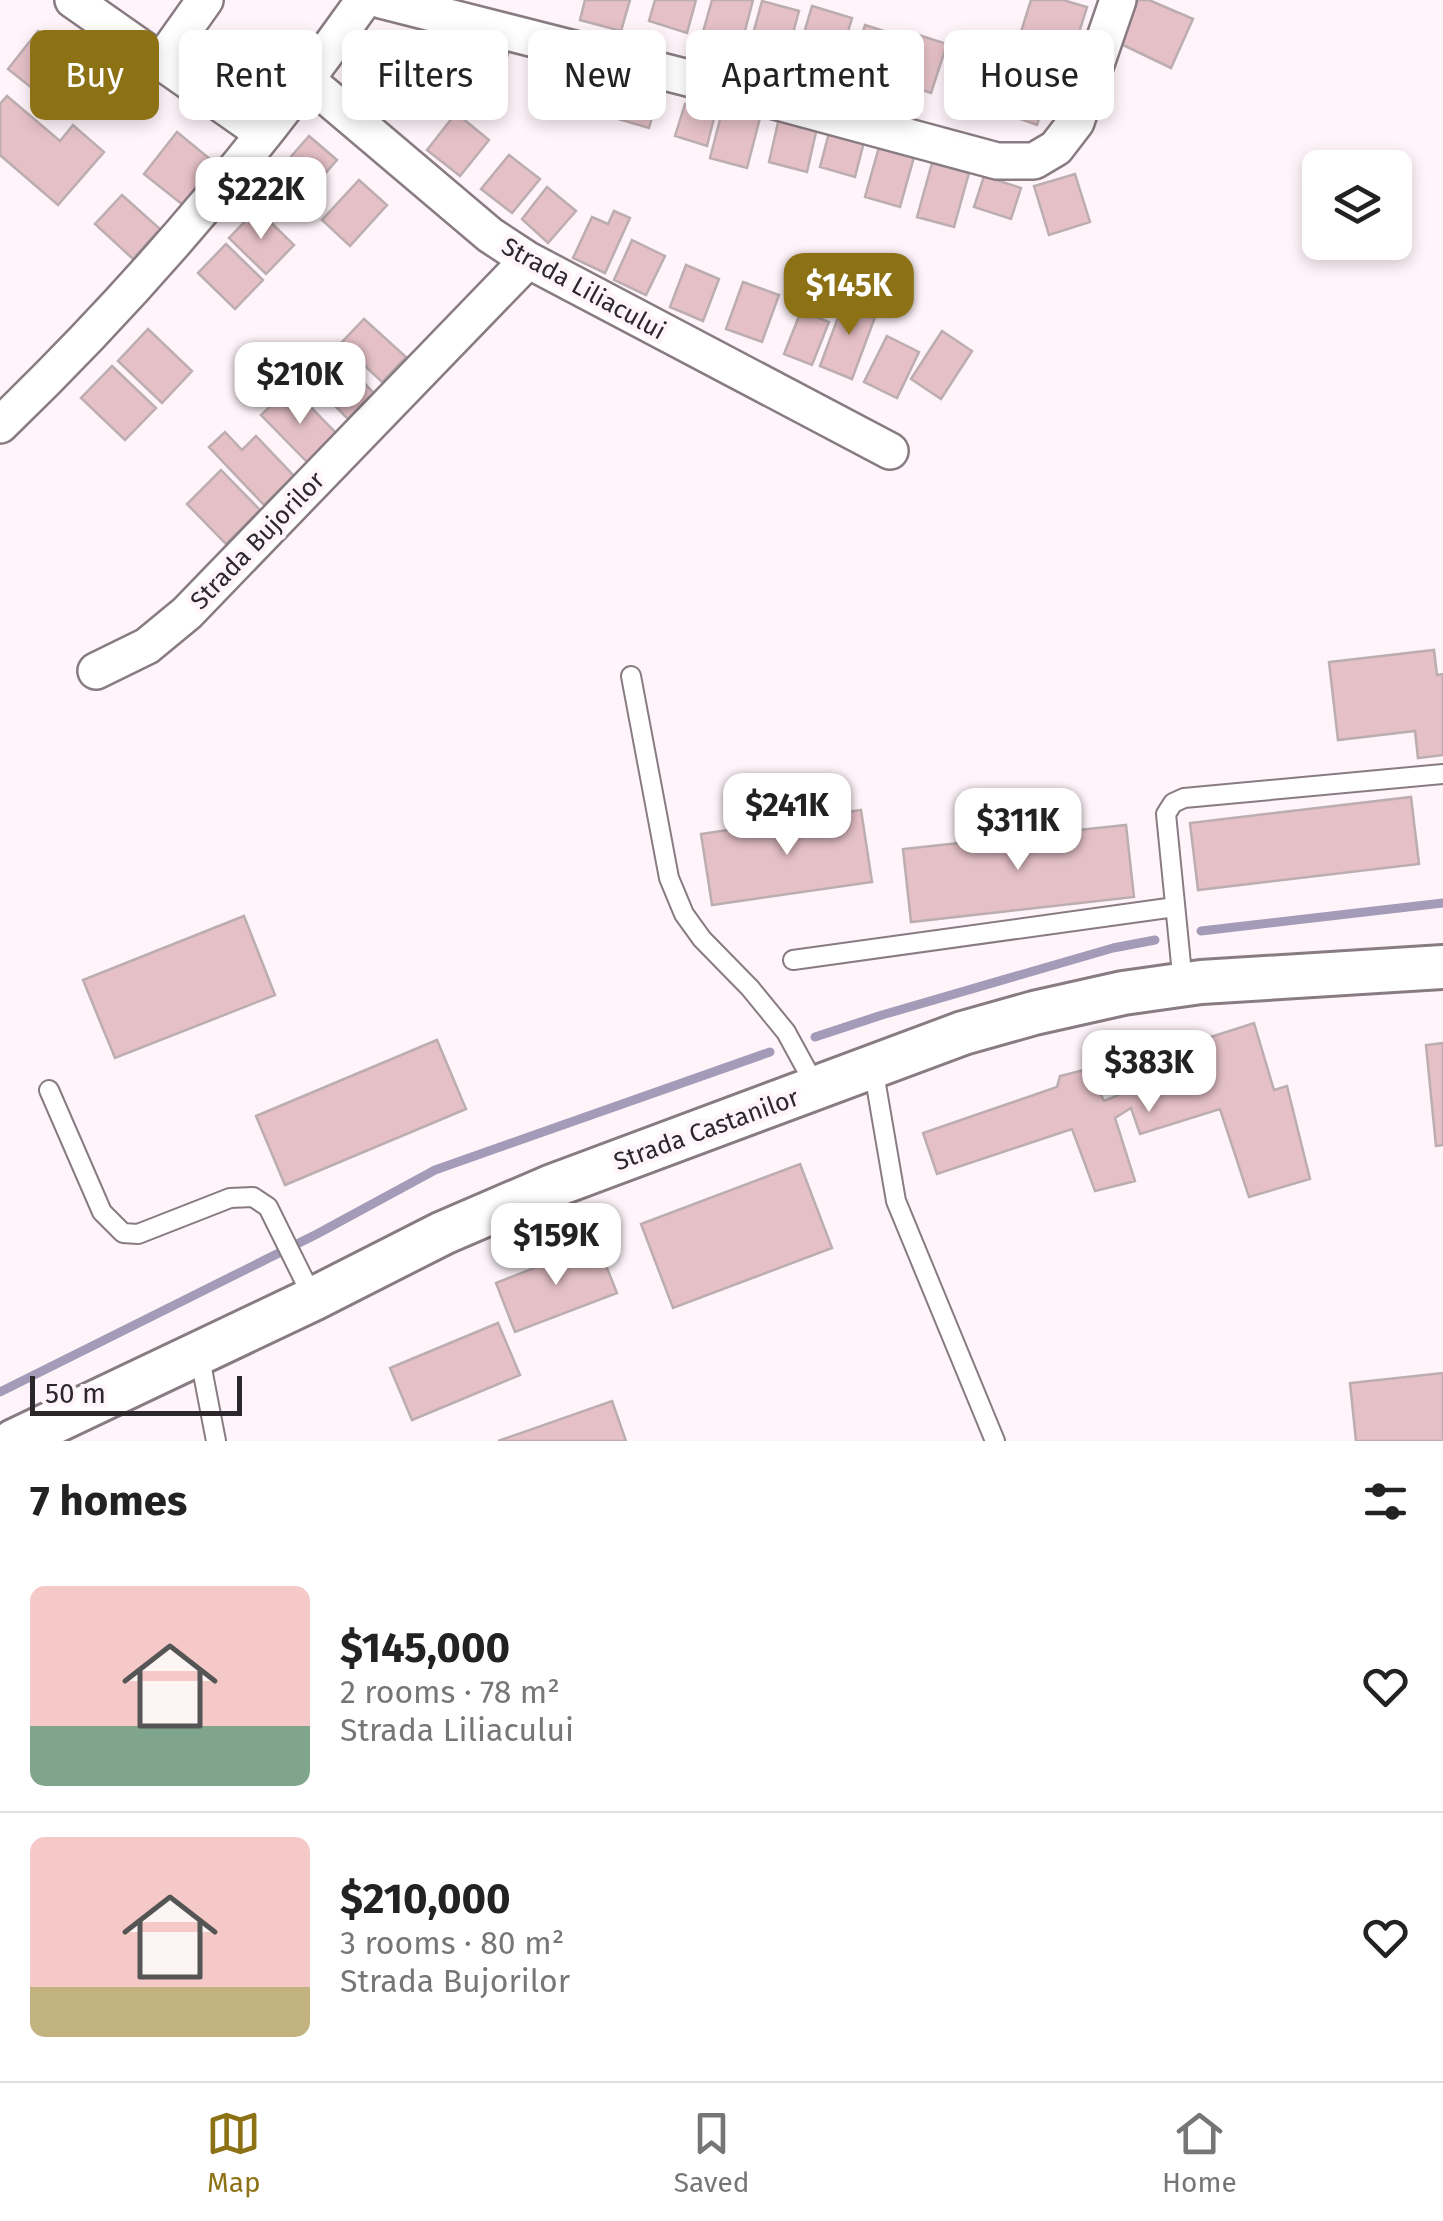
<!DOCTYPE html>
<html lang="en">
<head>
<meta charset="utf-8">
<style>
  body { margin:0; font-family:"Fira Sans",sans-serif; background:#f6f6f6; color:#222; height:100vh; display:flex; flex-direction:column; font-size:38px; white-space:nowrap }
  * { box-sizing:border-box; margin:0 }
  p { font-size:32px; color:#767676 }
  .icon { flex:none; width:55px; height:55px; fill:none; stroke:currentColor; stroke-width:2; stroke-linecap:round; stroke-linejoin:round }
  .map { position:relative; height:1441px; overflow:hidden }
  .details { display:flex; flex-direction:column; background:#fff; flex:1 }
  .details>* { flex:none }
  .banner { position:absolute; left:30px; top:30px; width:1385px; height:90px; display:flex; gap:20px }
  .fabs { position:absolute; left:1302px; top:150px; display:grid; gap:20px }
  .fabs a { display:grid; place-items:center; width:110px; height:110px; border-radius:15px; background:#fff; box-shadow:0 5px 15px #0003; font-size:50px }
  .scale { position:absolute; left:30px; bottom:25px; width:212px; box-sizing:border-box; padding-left:10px; border:5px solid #2c272a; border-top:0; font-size:28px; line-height:35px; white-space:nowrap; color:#2c272a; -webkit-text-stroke:8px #fff4fa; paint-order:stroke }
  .price { position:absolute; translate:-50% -85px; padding:0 22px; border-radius:20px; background:#fff; color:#222; font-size:32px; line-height:65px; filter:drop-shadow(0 2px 5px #0008) }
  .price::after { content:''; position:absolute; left:50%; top:60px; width:30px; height:22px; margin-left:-15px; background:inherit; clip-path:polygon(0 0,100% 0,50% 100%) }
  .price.on { background:#8c7215; color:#fff }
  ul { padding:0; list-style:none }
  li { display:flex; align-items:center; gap:30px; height:250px; padding:0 30px }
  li+li { border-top:2px solid #e0e0e0 }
  li span { display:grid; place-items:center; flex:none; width:280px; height:200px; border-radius:15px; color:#555 }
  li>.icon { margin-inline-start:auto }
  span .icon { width:120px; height:120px; fill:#fffc; stroke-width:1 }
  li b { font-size:42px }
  h2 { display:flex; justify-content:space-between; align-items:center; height:120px; padding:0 30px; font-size:42px }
  .pill { padding:0 35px; border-radius:15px; background:#fff; box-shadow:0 5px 15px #0003; font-size:35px; line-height:90px }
  .pill.on { background:#8c7215; color:#fff }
  .dock { display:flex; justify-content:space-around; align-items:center; height:140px; border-top:2px solid #e0e0e0; background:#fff; font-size:28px; color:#767676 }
  .dock a { display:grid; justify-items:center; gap:5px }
  .dock .on { color:#8c7215 }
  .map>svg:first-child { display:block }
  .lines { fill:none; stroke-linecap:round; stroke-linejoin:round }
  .stream { stroke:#a39bb8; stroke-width:9 }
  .building { fill:#e5c0c7; stroke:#bcadb0; stroke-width:2.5 }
  .service-casing { stroke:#887b82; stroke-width:22 }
  .minor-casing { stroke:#887b82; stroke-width:40 }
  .tertiary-casing { stroke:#887b82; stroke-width:48 }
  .service { stroke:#fff; stroke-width:18 }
  .minor { stroke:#fff; stroke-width:35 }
  .tertiary { stroke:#fff; stroke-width:42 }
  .labels { text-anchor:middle; stroke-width:9; stroke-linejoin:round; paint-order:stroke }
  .street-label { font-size:25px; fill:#2c272a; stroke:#fff4fa }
</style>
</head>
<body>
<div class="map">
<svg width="1443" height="1441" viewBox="0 0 1443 1441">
  <rect width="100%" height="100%" fill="#fff4fa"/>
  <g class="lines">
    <path class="stream" d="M1201,931L1443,903
      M815,1037L882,1015L1113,948L1155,940
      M0,1392L317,1234L435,1170L770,1052"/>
  </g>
  <path class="building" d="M585,0H630L621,31L580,20Z
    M655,0H696L687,33L649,21Z
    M712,0H753L742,42L703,32Z
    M1031,0H1063L1087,7L1072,55L1019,38Z
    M1138,0H1149L1193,19L1171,68L1121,44Z
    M762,1L799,11L787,55L750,45Z
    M812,6L852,18L837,69L797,57Z
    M865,25L900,36L884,85L849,74Z
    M38,31L73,58L42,96L8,69Z
    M909,32L947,44L931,93L893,81Z
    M1000,37L1013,41L990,111L956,99L973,47L995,54Z
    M465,42L508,54L497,90L455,78Z
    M1019,50L1036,55L1033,63L1055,71L1037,125L998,111Z
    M567,72L604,83L594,114L558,102Z
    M620,84L658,96L649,128L611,117Z
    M7,96L60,141L73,125L104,152L58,205L0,155V104Z
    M685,104L715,114L707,146L675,136Z
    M723,108L760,118L747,168L710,158Z
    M456,113L489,140L460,176L427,150Z
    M779,118L817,128L807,172L769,162Z
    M830,129L865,138L855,177L820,167Z
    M177,132L216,164L183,205L144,174Z
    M309,136L337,160L316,184L288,160Z
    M879,147L914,157L900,207L865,197Z
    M509,155L540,179L512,213L481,189Z
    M932,163L969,173L954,227L917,217Z
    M1075,174L1090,222L1049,235L1034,186Z
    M984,176L1021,188L1011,219L974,207Z
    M359,180L387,205L350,246L322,220Z
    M547,187L576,211L548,243L522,219Z
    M122,195L160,229L133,259L95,224Z
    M257,209L294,245L266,274L229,238Z
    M614,211L630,218L605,273L573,258L592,217L608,224Z
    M632,240L665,256L646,295L614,280Z
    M226,244L263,280L235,309L198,273Z
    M686,265L719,279L703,321L670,307Z
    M743,282L779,295L762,342L726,329Z
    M846,296L878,309L852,379L820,366Z
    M801,311L829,322L812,365L784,354Z
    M364,319L406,357L382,382L341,343Z
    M148,329L192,371L162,403L118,361Z
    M942,331L972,351L941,399L911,379Z
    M887,336L919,352L897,398L864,382Z
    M337,356L374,393L348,419L311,382Z
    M112,366L156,408L125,440L81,398Z
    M300,396L337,434L308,463L261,415L279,398L289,408Z
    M225,432L242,450L256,436L294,476L264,505L209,447Z
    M221,470L260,510L226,544L187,504Z
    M1434,650L1437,675L1443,674V755L1418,758L1415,731L1338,740L1329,662Z
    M1411,797L1419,864L1198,890L1190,823Z
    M861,810L872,882L712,905L701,834Z
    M1126,825L1134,897L911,922L903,849Z
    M244,916L275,995L115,1058L83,980Z
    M1254,1023L1274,1090L1287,1086L1310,1179L1249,1197L1220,1109L1140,1134L1131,1108L1115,1118L1135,1181L1095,1191L1072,1129L937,1174L923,1133L1057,1087L1060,1076L1088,1069L1104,1101L1131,1090L1130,1063Z
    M437,1040L466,1109L285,1185L256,1116Z
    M1443,1043V1145L1436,1146L1426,1045Z
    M800,1164L832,1248L673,1308L641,1224Z
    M597,1243L617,1293L515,1332L496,1283Z
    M498,1323L520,1375L412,1420L390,1368Z
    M1443,1373V1441H1356L1350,1383Z
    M612,1401L626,1441H498Z"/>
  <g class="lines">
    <defs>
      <path id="service" d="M631,676L669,878L684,914L702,939L750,988L786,1032L816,1087
        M793,960L1175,907
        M1183,984L1166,814L1173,803L1184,798L1443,774
        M873,1067L896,1201L995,1441
        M49,1090L102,1212L123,1233L138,1234L230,1198L253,1197L268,1207L313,1298
        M199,1353L216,1441"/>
      <path id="minor" d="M73,0L264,134
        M381,0L704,82L997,161H1034L1056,148L1076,122L1118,0
        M161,62L205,0
        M307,80L490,235L528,260L890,451
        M0,425C134,296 257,152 364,0
        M96,671L147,646L187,613L528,260"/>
      <path id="tertiary" d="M14,1441L313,1299L443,1233L550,1187L963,1033L1034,1013L1123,993L1201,982L1443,967"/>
    </defs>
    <use href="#service" class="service-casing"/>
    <use href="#minor" class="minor-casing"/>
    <use href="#tertiary" class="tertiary-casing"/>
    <use href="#service" class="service"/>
    <use href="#minor" class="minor"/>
    <use href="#tertiary" class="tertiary"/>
  </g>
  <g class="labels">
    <g class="street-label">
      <text transform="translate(584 288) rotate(29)" y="9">Strada Liliacului</text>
      <text transform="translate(257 540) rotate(-46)" y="9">Strada Bujorilor</text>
      <text transform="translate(706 1129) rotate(-20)" y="9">Strada Castanilor</text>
    </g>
  </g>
</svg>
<div class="fabs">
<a><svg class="icon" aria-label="layers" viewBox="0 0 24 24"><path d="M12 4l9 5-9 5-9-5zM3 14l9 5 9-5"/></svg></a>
</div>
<div class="scale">50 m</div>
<b class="price" style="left:261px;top:242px">$222K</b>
<b class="price on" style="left:849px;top:338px">$145K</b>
<b class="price" style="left:300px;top:427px">$210K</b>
<b class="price" style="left:787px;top:858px">$241K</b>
<b class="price" style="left:1018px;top:873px">$311K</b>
<b class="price" style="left:1149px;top:1115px">$383K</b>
<b class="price" style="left:556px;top:1288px">$159K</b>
<div class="banner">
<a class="pill on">Buy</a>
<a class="pill">Rent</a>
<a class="pill">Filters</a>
<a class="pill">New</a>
<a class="pill">Apartment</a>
<a class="pill">House</a>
</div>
</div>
<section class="details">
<h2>7 homes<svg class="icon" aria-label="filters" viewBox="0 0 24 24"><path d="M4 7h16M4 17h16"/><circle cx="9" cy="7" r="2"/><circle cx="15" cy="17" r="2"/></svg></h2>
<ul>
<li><span style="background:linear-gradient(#f6c9c9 70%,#7fa58c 0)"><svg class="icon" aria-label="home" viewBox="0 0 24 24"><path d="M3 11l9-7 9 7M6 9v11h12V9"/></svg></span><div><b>$145,000</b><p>2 rooms · 78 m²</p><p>Strada Liliacului</p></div><svg class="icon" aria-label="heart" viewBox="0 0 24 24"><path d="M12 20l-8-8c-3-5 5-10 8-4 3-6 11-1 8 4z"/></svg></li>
<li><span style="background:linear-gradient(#f6c9c9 75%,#c2b280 0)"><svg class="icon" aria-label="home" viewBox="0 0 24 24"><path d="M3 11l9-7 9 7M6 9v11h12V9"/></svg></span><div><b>$210,000</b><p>3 rooms · 80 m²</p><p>Strada Bujorilor</p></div><svg class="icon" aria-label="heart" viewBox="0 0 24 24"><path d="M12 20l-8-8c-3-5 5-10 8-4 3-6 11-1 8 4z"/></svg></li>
</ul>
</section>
<nav class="dock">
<a class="on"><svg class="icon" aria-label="map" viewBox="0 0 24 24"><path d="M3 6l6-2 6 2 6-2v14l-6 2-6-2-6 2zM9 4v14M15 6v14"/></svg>Map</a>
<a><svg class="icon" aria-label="saved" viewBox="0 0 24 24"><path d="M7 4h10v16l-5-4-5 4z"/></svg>Saved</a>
<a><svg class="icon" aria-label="home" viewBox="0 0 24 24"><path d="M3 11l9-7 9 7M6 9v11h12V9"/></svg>Home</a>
</nav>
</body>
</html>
